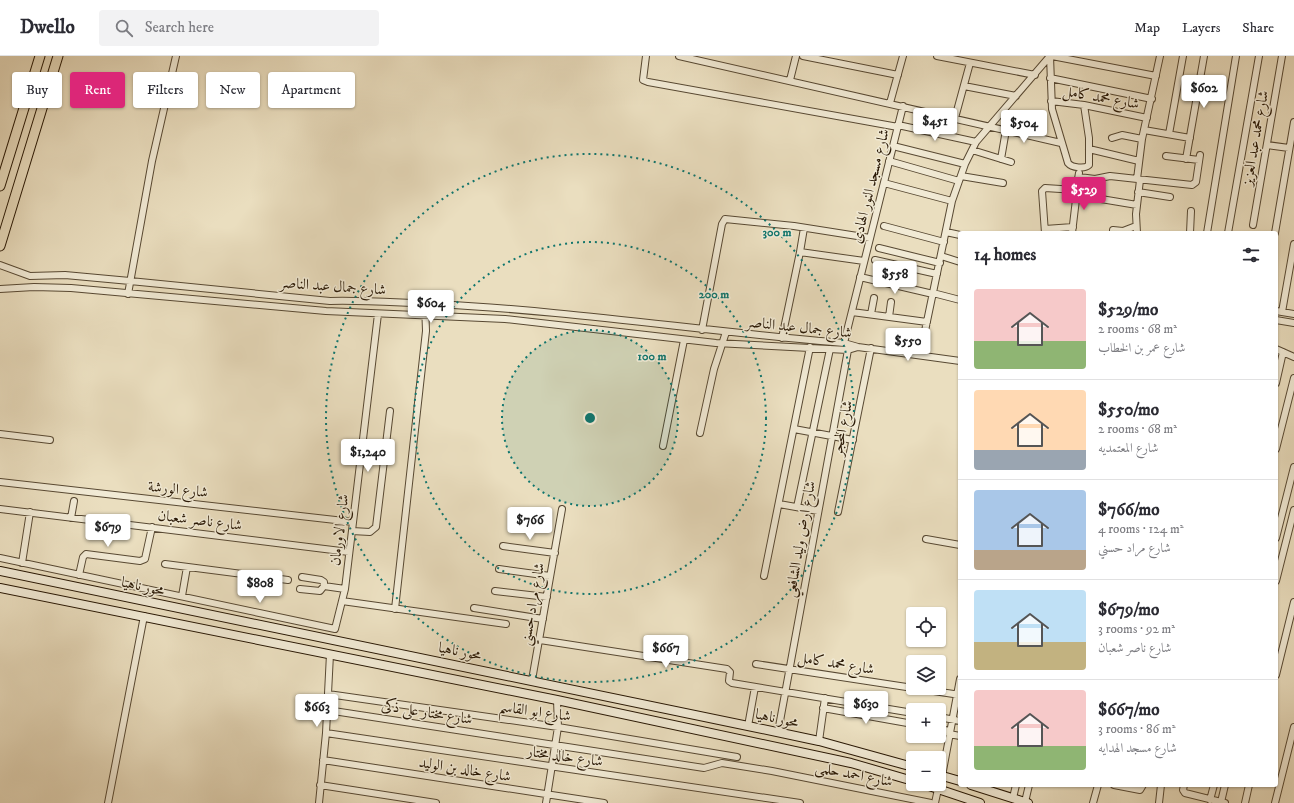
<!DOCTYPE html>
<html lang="en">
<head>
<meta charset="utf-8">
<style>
  body { margin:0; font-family:"IM FELL DW Pica",Amiri,serif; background:#f2f2f3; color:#2b2b33; height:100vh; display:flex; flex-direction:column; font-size:15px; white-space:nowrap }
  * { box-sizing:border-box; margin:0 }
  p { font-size:13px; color:#7c7c81 }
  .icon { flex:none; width:22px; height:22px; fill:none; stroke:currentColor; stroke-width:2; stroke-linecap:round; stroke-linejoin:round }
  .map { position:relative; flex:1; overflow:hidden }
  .sheet { position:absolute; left:958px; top:175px; width:320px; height:556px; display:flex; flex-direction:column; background:#fff; border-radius:4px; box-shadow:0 1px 3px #0004 }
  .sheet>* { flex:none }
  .guide { position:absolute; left:12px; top:16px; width:380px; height:36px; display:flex; gap:8px }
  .fabs { position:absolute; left:906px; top:551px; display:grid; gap:8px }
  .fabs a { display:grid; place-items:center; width:40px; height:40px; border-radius:4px; background:#fff; box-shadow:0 1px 3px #0004; font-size:20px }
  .price { position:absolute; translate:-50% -34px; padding:0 9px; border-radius:4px; background:#fff; color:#222; font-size:13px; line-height:26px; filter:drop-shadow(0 1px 2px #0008) }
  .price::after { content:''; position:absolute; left:50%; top:24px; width:12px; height:9px; margin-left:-6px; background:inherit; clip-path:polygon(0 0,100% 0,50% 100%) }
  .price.current { background:#db2777; color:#fff }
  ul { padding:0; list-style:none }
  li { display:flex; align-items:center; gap:12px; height:100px; padding:0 16px }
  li+li { border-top:1px solid #e1e1e2 }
  li span { display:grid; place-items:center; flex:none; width:112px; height:80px; border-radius:4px; color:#555 }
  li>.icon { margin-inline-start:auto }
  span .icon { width:48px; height:48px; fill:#fffc; stroke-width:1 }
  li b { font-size:17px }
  h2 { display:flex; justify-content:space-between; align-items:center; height:48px; padding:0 16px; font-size:17px }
  .chip { padding:0 14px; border-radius:4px; background:#fff; box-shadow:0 1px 3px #0004; font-size:14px; line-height:36px }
  .chip.current { background:#db2777; color:#fff }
  header { display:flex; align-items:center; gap:24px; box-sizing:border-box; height:56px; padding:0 20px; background:#fff; border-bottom:1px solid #e1e1e2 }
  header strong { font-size:19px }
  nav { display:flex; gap:22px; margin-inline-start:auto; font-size:14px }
  .search { width:280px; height:36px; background:#f2f2f3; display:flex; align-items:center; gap:10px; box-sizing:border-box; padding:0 14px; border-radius:4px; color:#7c7c81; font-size:15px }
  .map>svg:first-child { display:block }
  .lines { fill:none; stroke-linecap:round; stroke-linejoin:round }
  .minor-casing { stroke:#584933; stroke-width:8 }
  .secondary-casing { stroke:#281704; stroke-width:10 }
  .primary-casing { stroke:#281704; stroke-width:11 }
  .minor { stroke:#f1ead5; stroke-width:6 }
  .secondary { stroke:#f1ead5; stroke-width:8 }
  .primary { stroke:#eadebf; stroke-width:9 }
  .ring { fill:none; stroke:#0f766e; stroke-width:2; stroke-dasharray:2 4 }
  .labels { text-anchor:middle; stroke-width:3; stroke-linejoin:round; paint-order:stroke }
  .street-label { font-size:15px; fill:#281704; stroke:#f1ead5 }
  .centre { fill:#0f766e; stroke:#f1ead5; stroke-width:2 }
  .ring-label { font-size:12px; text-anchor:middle; font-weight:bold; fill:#0f766e; stroke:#f1ead5; stroke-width:3; stroke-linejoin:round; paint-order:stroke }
</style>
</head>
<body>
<header>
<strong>Dwello</strong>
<div class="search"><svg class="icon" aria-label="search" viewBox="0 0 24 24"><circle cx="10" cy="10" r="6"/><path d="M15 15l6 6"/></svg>Search here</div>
<nav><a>Map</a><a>Layers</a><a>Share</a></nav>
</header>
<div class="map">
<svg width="1294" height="747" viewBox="0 0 1294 747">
  <rect width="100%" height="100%" fill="#eadebf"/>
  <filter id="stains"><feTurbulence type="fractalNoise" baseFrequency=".005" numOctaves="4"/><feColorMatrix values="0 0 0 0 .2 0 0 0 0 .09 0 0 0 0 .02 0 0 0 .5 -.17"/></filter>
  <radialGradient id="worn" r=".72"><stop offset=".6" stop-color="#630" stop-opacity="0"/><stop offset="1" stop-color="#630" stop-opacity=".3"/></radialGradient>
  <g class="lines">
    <defs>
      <path id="minor" d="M646,0L643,24L648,26L898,71
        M679,0L1061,87
        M803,0L898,19
        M937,0L1035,19
        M1050,0L1052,53L1068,107C1072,112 1085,113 1089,109V82L1084,49
        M1052,0L1156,20
        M1050,22L1152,43
        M790,24L796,0
        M964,30L1016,40
        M1051,45L1084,49L1147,62
        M890,47L903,0
        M955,62L970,7
        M898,69L976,86
        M1144,74L1190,82
        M1169,78L1183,0
        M1112,82L1122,79L1142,83
        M1267,89L1289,92
        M893,90L965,108
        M1089,93L1139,105
        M972,94L1011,106
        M1166,100L1199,104
        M1001,103L1006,74
        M1186,103L1204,0
        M889,105L959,125
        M961,120L1003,127
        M1079,121L1095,123L1110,120L1192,129L1196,126L1200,99
        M1137,123L1142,83L1160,0
        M884,127L952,145
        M1138,136L1170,141
        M1077,139L1137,149
        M1253,169L1282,0
        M884,170L944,186
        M1045,173L1073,171
        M1113,174L1123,175L1136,170
        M946,176L960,179
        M1045,177L1042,135L1045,132L1076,134L1079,117
        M1072,177L1077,135
        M1137,177L1136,158L1140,124
        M1190,177L1191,155
        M1207,177L1236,0
        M1228,177L1259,0
        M1275,177L1294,66
        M879,192L940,207
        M800,196L804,172
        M941,200L960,206
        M875,204L937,218
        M0,209L30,220L65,219L130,225L330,245C366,244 401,247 436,248C573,255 708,276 844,287L858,291L960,305
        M860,221L933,238
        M0,233L34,231L71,232L326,255L505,263L716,287L848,294L858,291
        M933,237L960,244
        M128,238L152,105L176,0
        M1276,255L1294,258
        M852,256L927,266
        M1282,256L1294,188
        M871,258L874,242
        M889,261L891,246
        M1276,264L1294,267
        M702,274L722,168L725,163L794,170L870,182
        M782,282L800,196L864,205
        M844,287L903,50
        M1276,293L1294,301
        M920,299L952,145L965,108L976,86L1050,0
        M1276,327L1283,296
        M794,373L853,384
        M700,377L714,313L726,276
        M0,378L50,384
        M663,390L684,284
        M1276,393L1294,322
        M0,426L353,466
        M779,448L818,455
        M797,451L830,293
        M0,453L349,496
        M838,456L871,292
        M71,462L74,445
        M352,475L370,476L376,471L390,355
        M1276,482L1294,411
        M926,483L960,489
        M503,490L555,497
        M0,502L335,573L345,533L378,258
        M22,507L30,456
        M165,508L288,524
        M499,513L550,520
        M79,519L83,501L86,498L140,505L145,503L152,471
        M764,520L810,291
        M1276,525L1294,454
        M324,530L345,533
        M300,533L320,535L324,530V526L321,524L302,521
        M495,535L547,541
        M182,540L187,511
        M342,545L506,568
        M474,552L543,563
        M395,553L426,275L425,248
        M540,584L727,613L730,616L729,625L732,627L913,657
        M756,608L913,632
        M1276,619L1294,546
        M532,624L562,453
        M914,632L960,639
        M328,638L558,671L737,701
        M823,652L913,668
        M327,654L704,712L722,707L772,715L931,747
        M939,661L960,665
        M748,670L755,631
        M939,673L950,675
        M778,676L848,294
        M326,677L800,747
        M949,678L960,680
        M819,685L825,642
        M323,704L604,747
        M942,720L960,623
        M320,729L436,747
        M1114,729L1140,734L1143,729
        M1184,729L1183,734L1185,737L1225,747
        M1013,742L1016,729
        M1210,744L1214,729
        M1025,746L1029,729
        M1221,746L1225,729
        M108,747L144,560
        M319,747L326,677L330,598
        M546,747L558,671L557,644
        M935,747L938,733
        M1093,747L1098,729
        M1159,747L1161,729
        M1245,747L1249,729
        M1275,747L1294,671"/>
      <path id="secondary" d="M0,515L748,670L819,685L913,711
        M0,532L557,644L851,707L913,725
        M939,719L960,725
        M923,728L980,747
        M971,729L1028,747"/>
      <path id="primary" d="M0,130L40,0
        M0,190L58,0"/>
    </defs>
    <use href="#minor" class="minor-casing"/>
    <use href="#secondary" class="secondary-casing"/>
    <use href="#primary" class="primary-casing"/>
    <use href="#minor" class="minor"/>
    <use href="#secondary" class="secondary"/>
    <use href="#primary" class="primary"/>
  </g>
  <circle cx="590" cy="362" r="88" fill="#0f766e" fill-opacity=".12"/>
  <g class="ring">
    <circle cx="590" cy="362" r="88"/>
    <circle cx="590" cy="362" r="176"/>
    <circle cx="590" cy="362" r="264"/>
  </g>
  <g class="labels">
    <g class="street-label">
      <text transform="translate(1101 41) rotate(10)" y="5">شارع محمد كامل</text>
      <text transform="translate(1255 82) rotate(-80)" y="5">شارع محمد عبد العزيز</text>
      <text transform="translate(870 130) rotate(-76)" y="5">شارع مسجد النور الهادى</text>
      <text transform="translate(333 230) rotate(4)" y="5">شارع جمال عبد الناصر</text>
      <text transform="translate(799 271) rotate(6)" y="5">شارع جمال عبد الناصر</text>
      <text transform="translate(842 372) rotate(-79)" y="5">شارع المحجر</text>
      <text transform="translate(178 433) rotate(6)" y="5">شارع الورشة</text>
      <text transform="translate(200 464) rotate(7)" y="5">شارع ناصر شعبان</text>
      <text transform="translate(339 474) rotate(-83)" y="5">شارع الاورمان</text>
      <text transform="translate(800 483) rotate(-80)" y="5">شارع ارض وليد الشافعي</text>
      <text transform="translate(143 530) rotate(12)" y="5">محور ناهيا</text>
      <text transform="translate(532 548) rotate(-80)" y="5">شارع مراد حسني</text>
      <text transform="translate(460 595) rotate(11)" y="5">محور ناهيا</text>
      <text transform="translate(836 607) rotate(9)" y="5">شارع محمد كامل</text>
      <text transform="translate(535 655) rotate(8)" y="5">شارع ابو القاسم</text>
      <text transform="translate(427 656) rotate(9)" y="5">شارع مختار على ذكى</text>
      <text transform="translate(777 662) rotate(12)" y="5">محور ناهيا</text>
      <text transform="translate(565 700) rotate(8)" y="5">شارع خالد مختار</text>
      <text transform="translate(465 713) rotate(9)" y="5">شارع خالد بن الوليد</text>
      <text transform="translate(854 718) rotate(11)" y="5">شارع احمد حلمى</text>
    </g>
  </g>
  <circle cx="590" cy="362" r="6" class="centre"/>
  <g class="ring-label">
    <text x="777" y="180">300 m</text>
    <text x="714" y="242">200 m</text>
    <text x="652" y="304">100 m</text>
  </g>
  <rect width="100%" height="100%" filter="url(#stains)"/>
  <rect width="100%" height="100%" fill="url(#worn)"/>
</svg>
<div class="fabs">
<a><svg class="icon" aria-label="locate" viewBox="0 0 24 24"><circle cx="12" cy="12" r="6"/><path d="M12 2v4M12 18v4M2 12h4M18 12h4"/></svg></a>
<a><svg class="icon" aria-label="layers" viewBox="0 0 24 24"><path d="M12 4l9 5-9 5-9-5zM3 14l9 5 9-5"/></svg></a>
<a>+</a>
<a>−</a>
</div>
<b class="price" style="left:1204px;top:53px">$602</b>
<b class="price" style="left:935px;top:86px">$451</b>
<b class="price" style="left:1024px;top:88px">$504</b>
<b class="price current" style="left:1084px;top:155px">$529</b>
<b class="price" style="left:895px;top:239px">$558</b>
<b class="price" style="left:431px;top:268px">$604</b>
<b class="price" style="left:908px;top:306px">$550</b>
<b class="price" style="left:368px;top:417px">$1,240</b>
<b class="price" style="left:530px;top:485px">$766</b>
<b class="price" style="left:108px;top:492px">$679</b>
<b class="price" style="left:260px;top:548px">$808</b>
<b class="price" style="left:666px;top:613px">$667</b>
<b class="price" style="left:866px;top:669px">$630</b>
<b class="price" style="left:317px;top:672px">$663</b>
<div class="guide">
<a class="chip">Buy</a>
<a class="chip current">Rent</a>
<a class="chip">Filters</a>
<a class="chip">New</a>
<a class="chip">Apartment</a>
</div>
<section class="sheet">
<h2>14 homes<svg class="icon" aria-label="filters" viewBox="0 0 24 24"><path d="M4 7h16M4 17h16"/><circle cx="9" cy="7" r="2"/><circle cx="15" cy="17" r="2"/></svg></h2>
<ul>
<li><span style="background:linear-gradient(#f6c9c9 65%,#8fb573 0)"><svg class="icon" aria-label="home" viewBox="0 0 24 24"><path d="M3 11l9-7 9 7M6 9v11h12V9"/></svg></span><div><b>$529/mo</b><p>2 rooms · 68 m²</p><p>شارع عمر بن الخطاب</p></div></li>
<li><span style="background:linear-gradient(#ffd9b3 75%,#9aa5b1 0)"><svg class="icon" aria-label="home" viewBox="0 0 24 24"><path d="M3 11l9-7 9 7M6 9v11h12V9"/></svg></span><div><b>$550/mo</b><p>2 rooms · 68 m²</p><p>شارع المعتمديه</p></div></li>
<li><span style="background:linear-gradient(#a9c7e8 75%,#b9a48a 0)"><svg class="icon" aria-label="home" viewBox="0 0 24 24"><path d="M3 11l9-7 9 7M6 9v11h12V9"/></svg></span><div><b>$766/mo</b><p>4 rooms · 124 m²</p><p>شارع مراد حسني</p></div></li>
<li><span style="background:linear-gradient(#bfe0f5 65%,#c2b280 0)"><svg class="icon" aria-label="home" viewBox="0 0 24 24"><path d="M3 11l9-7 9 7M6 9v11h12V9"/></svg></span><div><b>$679/mo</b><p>3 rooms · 92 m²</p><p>شارع ناصر شعبان</p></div></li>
<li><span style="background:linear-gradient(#f6c9c9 70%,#8fb573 0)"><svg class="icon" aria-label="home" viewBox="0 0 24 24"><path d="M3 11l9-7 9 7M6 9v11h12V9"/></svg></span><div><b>$667/mo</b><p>3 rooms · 86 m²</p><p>شارع مسجد الهدايه</p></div></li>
</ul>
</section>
</div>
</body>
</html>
